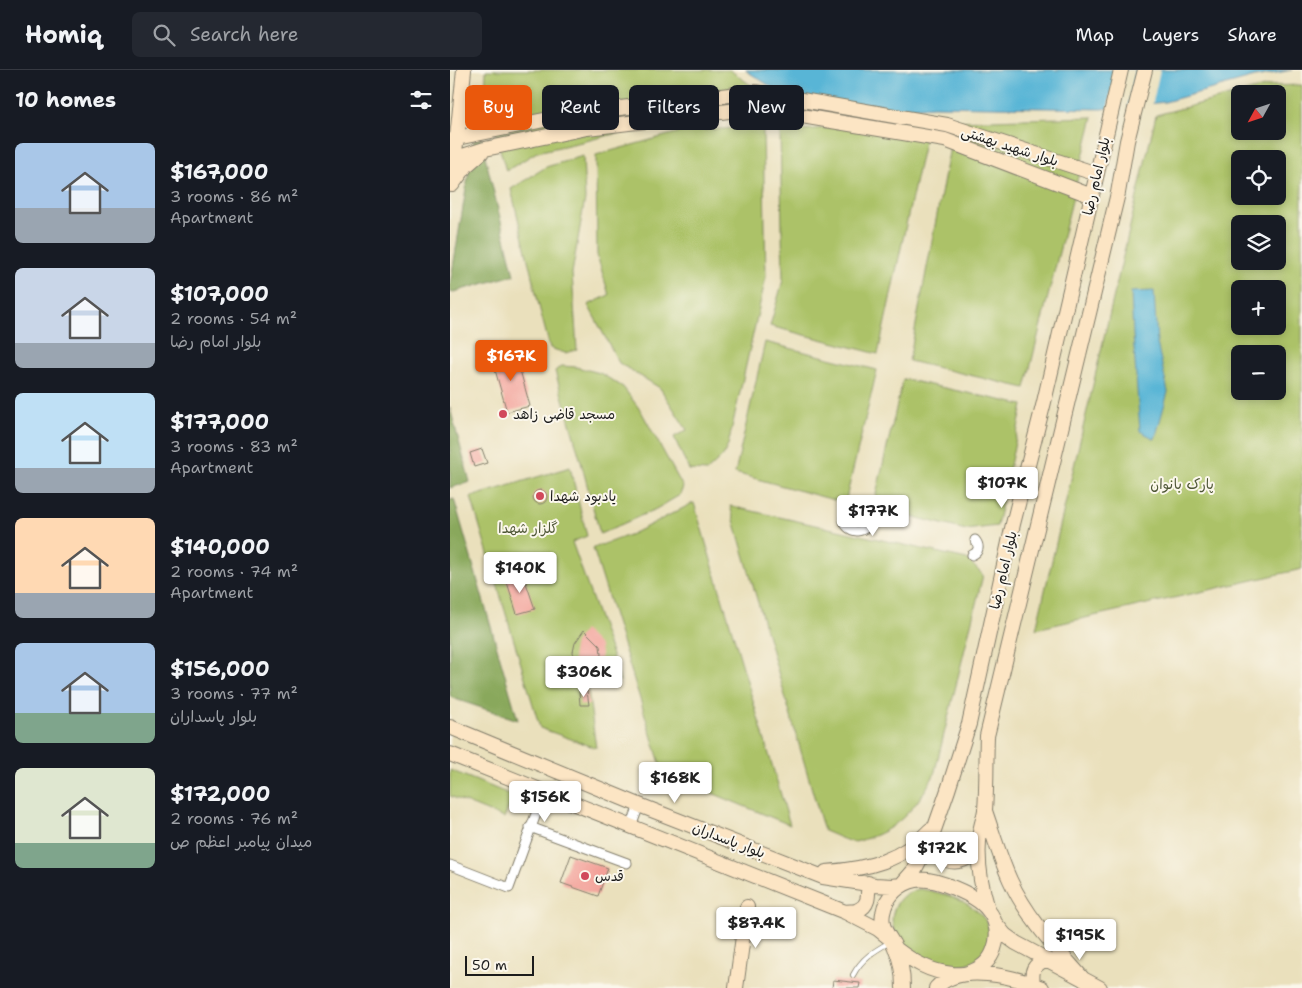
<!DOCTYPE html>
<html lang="en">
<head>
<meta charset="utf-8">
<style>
  body { margin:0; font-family:"Shantell Sans","Playpen Sans Arabic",sans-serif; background:#242831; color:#f1f3f6; height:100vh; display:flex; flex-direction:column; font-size:19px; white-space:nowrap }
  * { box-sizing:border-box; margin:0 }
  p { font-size:16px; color:#9ea1a6 }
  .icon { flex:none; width:28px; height:28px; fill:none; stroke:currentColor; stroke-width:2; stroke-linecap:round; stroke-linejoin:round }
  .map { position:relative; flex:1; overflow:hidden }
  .details { display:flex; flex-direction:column; background:#171b24; width:450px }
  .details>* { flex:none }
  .hud { position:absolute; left:15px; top:15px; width:475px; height:45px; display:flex; gap:10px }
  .needle { width:32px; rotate:230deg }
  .buttons { position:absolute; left:781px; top:15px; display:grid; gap:10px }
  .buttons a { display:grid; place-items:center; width:55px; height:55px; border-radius:8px; background:#171b24; box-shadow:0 2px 8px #0003; font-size:25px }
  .scale { position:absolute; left:15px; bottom:12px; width:69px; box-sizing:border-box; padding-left:5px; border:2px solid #1c1c1c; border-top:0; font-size:14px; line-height:18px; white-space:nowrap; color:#1c1c1c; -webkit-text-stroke:4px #fbf7ec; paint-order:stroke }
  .price { position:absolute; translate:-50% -42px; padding:0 11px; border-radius:5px; background:#fff; color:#222; font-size:16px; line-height:32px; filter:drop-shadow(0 1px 2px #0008) }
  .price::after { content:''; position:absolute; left:50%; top:30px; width:15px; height:11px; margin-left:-8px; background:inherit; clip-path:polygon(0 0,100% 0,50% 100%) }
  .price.active { background:#ea580c; color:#fff }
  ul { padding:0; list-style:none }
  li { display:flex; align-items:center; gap:15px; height:125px; padding:0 15px }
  li span { display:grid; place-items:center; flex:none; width:140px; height:100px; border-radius:8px; color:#555 }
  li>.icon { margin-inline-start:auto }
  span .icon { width:60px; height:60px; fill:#fffc; stroke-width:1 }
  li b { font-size:21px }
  h2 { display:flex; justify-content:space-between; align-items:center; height:60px; padding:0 15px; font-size:21px }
  .pill { padding:0 18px; border-radius:8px; background:#171b24; box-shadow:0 2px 8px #0003; font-size:18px; line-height:45px }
  .pill.active { background:#ea580c; color:#fff }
  header { display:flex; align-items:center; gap:30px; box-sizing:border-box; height:70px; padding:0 25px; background:#171b24; border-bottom:1px solid #363941 }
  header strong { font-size:24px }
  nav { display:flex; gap:28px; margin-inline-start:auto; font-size:18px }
  .search { width:350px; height:45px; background:#242831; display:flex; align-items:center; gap:12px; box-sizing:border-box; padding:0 18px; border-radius:8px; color:#9ea1a6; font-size:19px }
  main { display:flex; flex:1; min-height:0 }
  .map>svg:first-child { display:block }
  .green { fill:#acc267; stroke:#646f42; fill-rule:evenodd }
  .forest { fill:#89a85c; stroke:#52623c }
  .water { fill:#58b5d6; stroke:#3a6879 }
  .pier { fill:#eae0bc }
  .building { fill:#f3a098 }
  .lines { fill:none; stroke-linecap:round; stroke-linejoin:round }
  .lane-casing { stroke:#837e6c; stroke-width:6 }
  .street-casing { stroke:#837e6c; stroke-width:11 }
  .secondary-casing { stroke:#837e6c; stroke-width:16 }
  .lane { stroke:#fff; stroke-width:4.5 }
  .street { stroke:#fff; stroke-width:9 }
  .secondary { stroke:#fce5c4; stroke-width:14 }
  .poi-dot { fill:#d1495b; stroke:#fbf7ec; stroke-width:2 }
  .labels { text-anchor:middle; stroke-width:4; stroke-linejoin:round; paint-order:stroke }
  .street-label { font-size:14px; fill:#1c1c1c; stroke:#fbf7ec }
  .poi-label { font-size:14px; fill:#1c1c1c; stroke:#fbf7ec; text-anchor:start }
  .park-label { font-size:14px; fill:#4e5636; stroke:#fbf7ec }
</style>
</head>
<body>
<header>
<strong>Homiq</strong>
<div class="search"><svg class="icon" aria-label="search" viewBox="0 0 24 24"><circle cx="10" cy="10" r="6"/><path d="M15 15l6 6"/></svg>Search here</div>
<nav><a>Map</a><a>Layers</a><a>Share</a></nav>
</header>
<main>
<section class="details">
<h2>10 homes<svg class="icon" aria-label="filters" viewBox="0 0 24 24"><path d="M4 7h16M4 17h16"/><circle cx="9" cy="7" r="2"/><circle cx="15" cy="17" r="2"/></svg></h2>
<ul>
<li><span style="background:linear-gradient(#a9c7e8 65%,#9aa5b1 0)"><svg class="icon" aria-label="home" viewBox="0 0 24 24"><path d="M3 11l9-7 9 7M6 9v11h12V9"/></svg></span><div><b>$167,000</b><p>3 rooms · 86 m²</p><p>Apartment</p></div></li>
<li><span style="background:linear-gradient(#c9d6e8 75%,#9aa5b1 0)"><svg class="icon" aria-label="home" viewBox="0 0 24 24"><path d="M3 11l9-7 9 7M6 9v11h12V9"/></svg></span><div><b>$107,000</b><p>2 rooms · 54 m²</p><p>بلوار امام رضا</p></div></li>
<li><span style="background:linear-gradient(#bfe0f5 75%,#9aa5b1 0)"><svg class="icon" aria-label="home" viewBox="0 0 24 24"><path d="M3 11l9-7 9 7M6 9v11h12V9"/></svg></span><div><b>$177,000</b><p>3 rooms · 83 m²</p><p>Apartment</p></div></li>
<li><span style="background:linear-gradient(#ffd9b3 75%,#9aa5b1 0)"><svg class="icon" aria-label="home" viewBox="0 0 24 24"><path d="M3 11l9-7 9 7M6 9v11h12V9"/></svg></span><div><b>$140,000</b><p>2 rooms · 74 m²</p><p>Apartment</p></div></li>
<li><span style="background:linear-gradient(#a9c7e8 70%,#7fa58c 0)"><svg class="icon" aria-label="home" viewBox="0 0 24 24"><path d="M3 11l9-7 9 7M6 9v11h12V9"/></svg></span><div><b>$156,000</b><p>3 rooms · 77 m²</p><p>بلوار پاسداران</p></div></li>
<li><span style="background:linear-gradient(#dfe7d0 75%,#7fa58c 0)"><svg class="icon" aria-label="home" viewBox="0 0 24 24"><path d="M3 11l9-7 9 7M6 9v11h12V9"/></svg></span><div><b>$172,000</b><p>2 rooms · 76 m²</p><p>میدان پیامبر اعظم ص</p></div></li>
</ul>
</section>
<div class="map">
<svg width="852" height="918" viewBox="0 0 852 918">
  <rect width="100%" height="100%" fill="#fbf7ec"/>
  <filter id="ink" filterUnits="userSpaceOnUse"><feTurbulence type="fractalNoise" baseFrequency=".02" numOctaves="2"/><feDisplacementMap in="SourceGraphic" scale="10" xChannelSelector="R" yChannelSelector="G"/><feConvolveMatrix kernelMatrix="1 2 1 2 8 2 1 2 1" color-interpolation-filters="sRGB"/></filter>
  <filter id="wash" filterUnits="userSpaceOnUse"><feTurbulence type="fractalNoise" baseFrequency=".0096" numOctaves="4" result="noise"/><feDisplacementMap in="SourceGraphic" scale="20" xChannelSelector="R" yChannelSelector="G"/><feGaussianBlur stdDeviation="1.12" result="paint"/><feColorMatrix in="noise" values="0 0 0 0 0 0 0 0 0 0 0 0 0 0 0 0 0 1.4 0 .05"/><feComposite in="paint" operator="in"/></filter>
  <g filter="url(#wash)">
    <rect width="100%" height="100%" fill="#eae0bc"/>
    <path class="green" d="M36,0H280L313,24L317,40L229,47L136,71L87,82L56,101L35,26Z
      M852,15V499L586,559L706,45L818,16ZM790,24H828V61H790ZM790,89H828V126H790ZM790,154H828V191H790ZM790,219H828V256H790ZM790,284H828V321H790Z
      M643,47L575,318L459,291L505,51Z
      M479,49L428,284L320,256L333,210L330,62Z
      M308,57L313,61L316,207L278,375L273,386L257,401L239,400L224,367L237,360L210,318L169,293L138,235L159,225L147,185L146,85L233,61Z
      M133,86L135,129L122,203L127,280L115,283L100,278L90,240L61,119L96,97Z
      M315,272L427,300L395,433L285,403Z
      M111,296L126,297L150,303L173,317L191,341L233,417L230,425L206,439L150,464L131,392L105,301Z
      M453,309L573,335L547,456L516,460L423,437Z
      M120,397L137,466L122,472L161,582L170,611L136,605L146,678L90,658L21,427Z
      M243,433H244L340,755L213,703L143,478L182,464Z
      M280,436L517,489L533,505L484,705C469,733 450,758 418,768C414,769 408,772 403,772C398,772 380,763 374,761Z
      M0,700L64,726L54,748L0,726Z
      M469,819C494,822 550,838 537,874C533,883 528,890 519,893C492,902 431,874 444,840C449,827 455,823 469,819Z"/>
    <path class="forest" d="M27,53L64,205L0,223V215Z
      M0,338L20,412L0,418Z
      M4,429L68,650L2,628L0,625V430Z"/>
    <path class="water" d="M295,0H842L805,7L715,32L651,39L483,36L421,41L399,47L362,43Z
      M704,221L707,273L718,322L705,369L690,361L683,265L681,222Z"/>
    <path class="pier" d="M666,0H685L677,39L657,41Z
      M693,0H710L702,36L684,38Z"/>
    <g id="blocks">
      <path class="building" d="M65,282L80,336L57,342L42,289Z
        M32,379L37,393L24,397L20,383Z
        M83 427a7 7 0 1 1 14 0a7 7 0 1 1-14 0Z
        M73,504L85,539L67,544L56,509Z
        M134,560L150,576L151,584L147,603L132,599L124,591L123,582L125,573Z
        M129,621H137L139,635H130Z
        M121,785L158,798L148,826L111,813Z
        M383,910L410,913L409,918H382Z"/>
    </g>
  </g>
  <g filter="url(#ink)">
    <use href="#blocks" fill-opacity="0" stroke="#837e6c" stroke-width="1"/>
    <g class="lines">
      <defs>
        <path id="lane" d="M403,905C412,888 424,881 440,872"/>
        <path id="street" d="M394 448a13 13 0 1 1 26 0a13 13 0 1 1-26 0Z
          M522,485C529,482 530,476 525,470
          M80,757L177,793
          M181,757L189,735
          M0,795L59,818L94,722"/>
        <path id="secondary" d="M10,38L21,53L40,61
          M0,71L7,68L128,43L305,22L497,55L647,104
          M0,90L35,79L137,58L304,38L495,70L642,126
          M0,112L7,68L14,0
          M2,115L16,96L31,83
          M0,657L189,735L373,807L425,815L442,816L451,815L465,799L475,780L484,760L498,720L519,654L563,454L594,332L671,0
          M0,684L395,842L428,859L438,867
          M535,741C543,764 550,788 560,810C577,848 607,879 634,910
          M483,763C477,791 512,803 528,777
          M376,802C417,799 452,791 480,760
          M538,839C530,813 526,789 530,762C531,755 534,747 535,740C537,715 536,690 537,666L668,123L677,71L695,0
          M395,842C399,841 405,842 408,840C420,836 418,823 418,813
          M546,854L555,865L566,873L650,918
          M445,878C462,891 480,902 503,904C508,904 513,905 518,903C530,899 540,892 544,879C549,866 547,851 538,840C527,825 484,807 466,810C450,813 436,826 433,843C430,858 439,865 445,877C451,890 453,904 453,918
          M583,914C581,900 583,896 596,889
          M286,918L297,837
          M486,918C509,892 565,907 592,918"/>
      </defs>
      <use href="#lane" class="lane-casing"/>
      <use href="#street" class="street-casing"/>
      <use href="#secondary" class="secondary-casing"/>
      <use href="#lane" class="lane"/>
      <use href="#street" class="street"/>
      <use href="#secondary" class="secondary"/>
    </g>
  </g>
  <g class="poi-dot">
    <circle cx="53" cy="344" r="5"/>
    <circle cx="90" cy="426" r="5"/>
    <circle cx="135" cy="806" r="5"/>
  </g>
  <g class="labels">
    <g class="street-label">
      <text transform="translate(560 76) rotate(18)" y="5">بلوار شهید بهشتی</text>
      <text transform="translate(646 106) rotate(-77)" y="5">بلوار امام رضا</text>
      <text transform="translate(553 500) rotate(-77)" y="5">بلوار امام رضا</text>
      <text transform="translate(279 770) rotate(21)" y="5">بلوار پاسداران</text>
    </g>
    <g class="poi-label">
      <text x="63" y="349">مسجد قاضی زاهد</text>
      <text x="100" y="431">یادبود شهدا</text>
      <text x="145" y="811">قدس</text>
    </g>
    <g class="park-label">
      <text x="732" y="419">پارک بانوان</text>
      <text x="78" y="463">گلزار شهدا</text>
    </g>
  </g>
</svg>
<div class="buttons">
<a><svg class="needle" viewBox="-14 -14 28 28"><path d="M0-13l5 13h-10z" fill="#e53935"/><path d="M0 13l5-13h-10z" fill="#9ea1a6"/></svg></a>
<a><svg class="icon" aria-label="locate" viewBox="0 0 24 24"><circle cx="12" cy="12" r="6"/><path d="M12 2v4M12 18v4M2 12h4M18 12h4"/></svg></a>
<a><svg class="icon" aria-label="layers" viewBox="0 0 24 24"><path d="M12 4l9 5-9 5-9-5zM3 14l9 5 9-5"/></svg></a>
<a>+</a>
<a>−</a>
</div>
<div class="scale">50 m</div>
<b class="price active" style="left:61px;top:312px">$167K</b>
<b class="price" style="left:552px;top:439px">$107K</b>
<b class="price" style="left:423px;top:467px">$177K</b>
<b class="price" style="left:70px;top:524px">$140K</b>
<b class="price" style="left:134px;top:628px">$306K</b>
<b class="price" style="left:225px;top:734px">$168K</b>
<b class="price" style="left:95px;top:753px">$156K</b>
<b class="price" style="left:492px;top:804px">$172K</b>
<b class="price" style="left:306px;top:879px">$87.4K</b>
<b class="price" style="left:630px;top:891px">$195K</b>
<div class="hud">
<a class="pill active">Buy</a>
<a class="pill">Rent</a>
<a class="pill">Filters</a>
<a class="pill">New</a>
</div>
</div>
</main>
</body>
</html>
